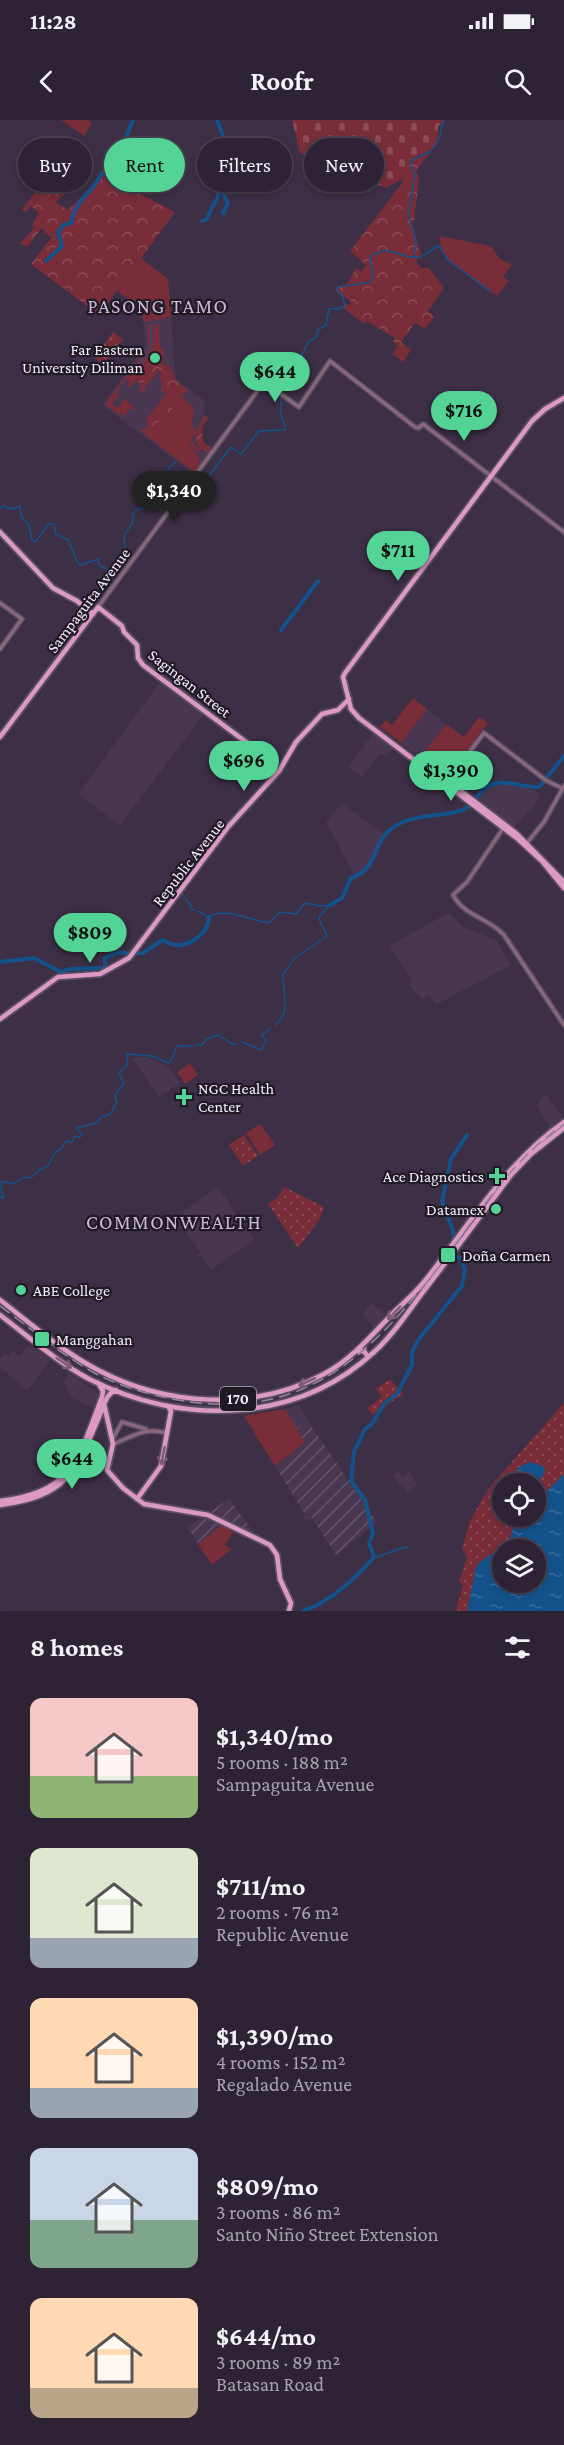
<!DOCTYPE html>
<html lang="en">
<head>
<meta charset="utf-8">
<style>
  body { margin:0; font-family:"Crimson Pro",serif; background:#362b3c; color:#f1f3f6; height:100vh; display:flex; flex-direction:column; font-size:22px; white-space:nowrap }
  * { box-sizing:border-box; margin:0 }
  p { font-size:20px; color:#a7a4ac }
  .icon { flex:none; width:33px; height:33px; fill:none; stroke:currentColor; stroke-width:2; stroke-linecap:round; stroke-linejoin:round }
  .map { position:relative; height:1491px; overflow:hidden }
  .side { display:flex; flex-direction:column; background:#2e2334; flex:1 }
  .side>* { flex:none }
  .banner { position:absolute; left:18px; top:18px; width:528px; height:54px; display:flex; gap:12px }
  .buttons { position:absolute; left:492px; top:1353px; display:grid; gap:12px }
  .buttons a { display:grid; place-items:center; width:54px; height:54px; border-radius:50%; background:#2e2334; box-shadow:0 3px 9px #0003,0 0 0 2px #49404f; font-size:30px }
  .price { position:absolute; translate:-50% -51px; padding:0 14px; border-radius:21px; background:#54d396; color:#111; font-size:20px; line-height:39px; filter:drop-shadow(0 2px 3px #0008) }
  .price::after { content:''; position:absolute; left:50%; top:36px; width:18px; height:14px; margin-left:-9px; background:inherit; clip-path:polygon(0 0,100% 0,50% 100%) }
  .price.selected { background:#222; color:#fff }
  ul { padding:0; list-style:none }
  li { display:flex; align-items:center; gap:18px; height:150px; padding:0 30px }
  li span { display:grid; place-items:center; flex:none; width:168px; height:120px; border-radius:12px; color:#555 }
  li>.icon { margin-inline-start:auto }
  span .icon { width:72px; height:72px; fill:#fffc; stroke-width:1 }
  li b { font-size:26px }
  h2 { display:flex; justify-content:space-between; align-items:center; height:72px; padding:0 30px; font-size:26px }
  .pill { padding:0 21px; border-radius:27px; background:#2e2334; box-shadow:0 3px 9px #0003,0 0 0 2px #49404f; font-size:21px; line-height:54px }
  .pill.selected { background:#54d396; color:#111 }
  .status { display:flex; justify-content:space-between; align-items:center; height:42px; padding:0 30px; background:#2e2334; direction:ltr }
  .status svg { height:16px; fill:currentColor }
  header { display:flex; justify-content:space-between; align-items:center; height:78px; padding:0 30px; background:#2e2334; font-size:27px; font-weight:700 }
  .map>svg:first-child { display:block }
  .built { fill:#493752 }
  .industrial { fill:url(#industrial-furrows) }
  .grass { fill:#782d39 }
  .forest { fill:url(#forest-crowns) }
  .cemetery { fill:url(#cemetery-stones) }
  .park { fill:url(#park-dots); fill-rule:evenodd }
  .water { fill:url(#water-ripples); fill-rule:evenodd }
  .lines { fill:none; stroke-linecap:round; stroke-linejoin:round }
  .stream { stroke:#14528b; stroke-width:1.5 }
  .river { stroke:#14528b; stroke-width:4 }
  .minor-casing { stroke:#5b4e62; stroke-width:6 }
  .major-casing { stroke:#5b4e62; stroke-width:8 }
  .minor { stroke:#89687c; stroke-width:3 }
  .major { stroke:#dc99c2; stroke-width:4.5 }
  .rail { stroke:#93879a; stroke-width:1.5; stroke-dasharray:12 6; stroke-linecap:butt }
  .oneway { stroke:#7e5a73 }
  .poi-dot { fill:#54d396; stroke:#201a24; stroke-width:2 }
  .labels { text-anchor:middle; stroke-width:4.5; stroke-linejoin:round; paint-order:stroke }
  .shield { fill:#201a24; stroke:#b6aebc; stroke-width:1.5 }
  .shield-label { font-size:15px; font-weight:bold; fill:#f7eefd }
  .poi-label { font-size:16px; fill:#f7eefd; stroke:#201a24; text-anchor:start }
  .street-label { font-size:16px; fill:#f7eefd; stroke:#201a24 }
  .quarter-label { font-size:20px; letter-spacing:1.5px; fill:#cbbad7; stroke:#201a24 }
</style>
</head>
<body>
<div class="status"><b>11:28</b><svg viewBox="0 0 49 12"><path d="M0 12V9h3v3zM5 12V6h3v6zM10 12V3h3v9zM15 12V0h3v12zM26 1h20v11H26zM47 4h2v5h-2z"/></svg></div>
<header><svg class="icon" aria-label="back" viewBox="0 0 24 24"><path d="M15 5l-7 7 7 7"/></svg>Roofr<svg class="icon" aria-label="search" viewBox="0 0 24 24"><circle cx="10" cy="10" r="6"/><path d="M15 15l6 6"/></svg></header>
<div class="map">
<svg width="564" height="1491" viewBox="0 0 564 1491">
  <defs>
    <pattern id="industrial-furrows" width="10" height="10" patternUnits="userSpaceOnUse" patternTransform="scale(1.5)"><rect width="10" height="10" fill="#493752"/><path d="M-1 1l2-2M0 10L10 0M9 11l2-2" fill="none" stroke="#64546c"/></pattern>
    <pattern id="forest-crowns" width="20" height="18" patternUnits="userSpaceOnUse" patternTransform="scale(1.5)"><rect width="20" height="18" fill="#782d39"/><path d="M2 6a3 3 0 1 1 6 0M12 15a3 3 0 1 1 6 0" fill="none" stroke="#8c4c57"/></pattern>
    <pattern id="cemetery-stones" width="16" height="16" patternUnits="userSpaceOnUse" patternTransform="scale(1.5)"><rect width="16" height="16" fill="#782d39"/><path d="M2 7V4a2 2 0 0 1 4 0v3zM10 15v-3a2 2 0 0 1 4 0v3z" fill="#8c4c57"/></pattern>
    <pattern id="park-dots" width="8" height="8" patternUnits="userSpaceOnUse" patternTransform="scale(1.5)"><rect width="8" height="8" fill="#782d39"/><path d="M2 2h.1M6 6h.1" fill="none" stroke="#8c4c57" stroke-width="1.8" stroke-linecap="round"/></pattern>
    <pattern id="water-ripples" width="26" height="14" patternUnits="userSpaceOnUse" patternTransform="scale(1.5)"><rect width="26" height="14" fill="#14528b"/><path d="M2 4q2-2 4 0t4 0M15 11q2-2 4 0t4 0" fill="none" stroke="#376b9c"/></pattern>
  </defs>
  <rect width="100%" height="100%" fill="#3d2f45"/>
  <path class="built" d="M141,138L168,159L176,259L205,281L200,320L212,331L194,354L102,285L146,226L142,190L117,171Z
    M161,561L204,594L120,705L78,674Z
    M427,589L446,604L420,638L401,623Z
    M374,612L394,627L386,637L380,633L362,657L348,647Z
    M472,632L492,648L487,654L489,664L486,666L482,662L479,655L464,643Z
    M502,663L531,669L537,672L539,679L514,708L477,680L488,668Z
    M342,683L383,714L372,741L356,755H354L326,702Z
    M448,793L464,807L497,821L511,845L437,884L428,875L423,880L408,865L412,859L389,826Z
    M146,937L168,946L180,963L159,977L132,938Z
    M546,974L563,998L550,1007L536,986Z
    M218,1067L254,1120L211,1150L201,1135L193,1139L200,1132L178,1100L181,1093Z
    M371,1183L386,1194L374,1208L363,1193Z
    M29,1225L50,1240L27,1271L0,1247V1238L4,1233L9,1236L13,1231L19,1236Z
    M69,1253L98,1273L94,1288L72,1278L63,1261Z
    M299,1284L308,1301L296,1308L285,1289Z
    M398,1351L402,1357L409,1352L418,1365L407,1372L402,1364L399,1365L392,1355Z"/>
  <path class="industrial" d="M308,1301L377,1402L336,1435L312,1398L306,1401L303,1395L304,1393L275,1346L304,1322L296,1308Z
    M230,1378L234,1385L254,1413L208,1393Z
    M203,1396L223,1404L198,1424L187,1407Z"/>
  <path class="grass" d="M61,0H88L92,3L84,16Z
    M439,116L491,126L500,139L512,145L503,156L509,161L497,176L448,140L442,132Z
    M141,138L168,159L171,196L166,197V200L164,198L152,201L151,198V201L143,202L142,189L117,171Z
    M159,204L160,227L163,230L164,237L162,238L163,249L172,259L161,260L159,258L162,252L158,251L145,268L146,271L138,272L142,266L137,260L130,267L127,266L130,261L126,259L117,272L119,275L112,284L118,288L125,279L135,288L133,290L130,288L125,296L121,293L119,295L105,284L148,227L147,205Z
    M171,267L194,288C193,308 181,320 199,336L198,340L202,344L195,353L139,310L147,309V299Z
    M413,578L427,589L401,623L380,607L386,600L392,605Z
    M479,597L488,603L447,658L420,638L446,604L464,617Z
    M190,943L198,955L185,964L177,952Z
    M260,1004L275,1025L260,1035L246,1013Z
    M285,1289L305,1322L275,1346L244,1296Z
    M223,1404L235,1409L225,1425L232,1429L212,1445L198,1424Z"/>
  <path class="forest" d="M427,33L429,34L416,50L419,59L414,101L412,103L421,135L416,141L421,148H429L444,168L428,191L434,197L425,209L415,203L401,222L411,230L403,242L392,234L398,226L393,221L395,218L366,201L364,204L342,187L346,184L350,185L351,181L337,173L335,168L348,163L356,148L361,152L366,145L350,131L403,62L402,59H399L403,42Z
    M53,34L65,43L56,56L60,58L69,55V58L72,60L74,58L82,64L74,65L56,82L68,90L104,55L175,92L99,195L31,144L52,117L44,113L45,111L42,108L27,127L20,123L35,107L32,105L39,93L31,86L26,92L22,89L51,53L46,49L47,46L45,44Z
    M159,233L161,241L157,247L169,245L175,259L188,270L182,276L170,272L191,289L179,285L175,286L178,282L169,279L164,283L162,282L169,272L163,273L161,271L163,254L161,250H158L154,256L150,253L146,255L145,260L142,259L145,262V268H141L139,262L134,260L132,266L129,265L130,259L134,257L135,254L143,256V249L153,248L150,238H155Z
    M160,283L165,287L160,288L158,293L160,290L163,292V295L167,294L168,291L165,290L167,288H171L176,293L173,294L172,300C159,295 154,307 147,316L141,311L147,309L148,297Z
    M204,295L208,297C208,300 206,302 204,304C200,309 203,317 204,323L214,329L210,335L203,329L196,332L190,322L192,321L196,327L200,326L195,321L197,312L191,320L188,318L191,307L196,308L197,312Z"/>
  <path class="cemetery" d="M292,0H444L438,7C441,32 425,31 408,41L411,54L386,68L300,33Z"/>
  <path class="park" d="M113,212L123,220L104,245L94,238Z
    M244,1015L258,1036L243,1046L229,1025Z
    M284,1067L324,1087L320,1099L298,1128L268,1084L277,1078Z
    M390,1259L403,1274L373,1295L367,1288L382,1277L376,1269Z
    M564,1283V1491H456L463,1464L459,1462L467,1437L462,1428L470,1401L488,1369ZM502,1364H536V1396H502ZM502,1430H536V1462H502Z"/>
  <path class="water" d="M530,1342L543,1346L545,1350C541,1368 521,1364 507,1363L519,1347Z
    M564,1354V1491H467L476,1447C494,1426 514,1434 513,1397L536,1396V1379L541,1377ZM502,1430H536V1462H502Z"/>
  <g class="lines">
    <path class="stream" d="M415,136L416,121L408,95L415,55L410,42C419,34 429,37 437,23C443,14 438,9 445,0
      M299,241L308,222L316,217L318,210L326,205L329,189H339L345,186L343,176L336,170L338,167L371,162L373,155L370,138C387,121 401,140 419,137C426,136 432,128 439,126L448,140L491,172
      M140,245L150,227L152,205
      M281,272L280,267L271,259L275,252L279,249L291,252L298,245
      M202,352L208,357L231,327L241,334L259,311L284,310L285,306L281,296V276
      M0,389L3,386L13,389L20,386L21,396L29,405L32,420L35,422L49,404H54L56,414L68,420L78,443L80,445L98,439L100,446L110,450L125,430L124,415L132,404L133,393L139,388L143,389C150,382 157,374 161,366C166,356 167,348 176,341
      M181,773L184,776
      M185,778L191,785V789L195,790
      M198,791L209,797C225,786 251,801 269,803L280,792L296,794L305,783L321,786L330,785
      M292,840L327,816C325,808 319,804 319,797L329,785
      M275,905C292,892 282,871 283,854L292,842
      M242,922L262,930L266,919L261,915L271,908
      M196,925H202L207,919L219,915L230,923L236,924
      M0,1077L4,1078L1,1071L2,1061L13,1064L22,1058L32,1057L39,1050L48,1046L55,1032L61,1029L66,1021L72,1022L75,1016L80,1017L82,1015L77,1008L97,1003L101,997L110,994L117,983L115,975L124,963L119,953L127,946V934L152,936L168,943L171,941L177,926H193
      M372,1439L401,1428L408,1427
      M3,1491H4"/>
    <path class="river" d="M217,0L228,29
      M106,33L123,25L133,0
      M223,48L228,34
      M221,69L228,83L223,93
      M218,76L225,53
      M211,89L217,79
      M202,101L207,99L210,92
      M46,141L62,126L58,113L63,105L71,103C75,79 92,74 102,53
      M281,510L318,461
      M330,785L342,778L351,758C379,749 371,724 391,709C412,693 438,698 463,690C472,686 476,677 483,670C499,655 520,668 539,667L564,636
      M0,842L34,838L61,852L71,849L103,848L105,847V838L119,832L131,834L143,833L162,820C166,821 171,825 175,825C190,827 209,812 209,797
      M371,1419L373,1413L365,1380L351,1361L354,1332L365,1309L372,1304L384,1284L397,1274L412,1245V1232L419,1219L462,1166L465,1149L461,1139L455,1135L453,1111L442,1081L451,1039L467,1015
      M303,1491C332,1481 355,1459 374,1437L369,1423"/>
    <defs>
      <path id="minor" d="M0,483L22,499L0,529
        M98,487L264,262L299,287L330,241L415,307L419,308L423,304L564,412
        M448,660L484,613L547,661L564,669
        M504,707L467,762L453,775C464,796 489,798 504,815L564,905
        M526,724L544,702L564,666
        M112,1320L122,1302L146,1309
        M113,1324C135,1316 143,1307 167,1313"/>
      <path id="major" d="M0,412L53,468L77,481L93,494
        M351,589L343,557L345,553L532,301L545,289L564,278
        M351,589L359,598L518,719L542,741L564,768
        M0,617L98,487L122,506L124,512L137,525L138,538L143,545L262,634L277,653
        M431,648L517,714L564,762
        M0,899L58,857L100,854L129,838L228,707L279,651L296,622L322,594L338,590L349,579
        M0,1180C31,1204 62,1231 96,1249C165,1286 254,1292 324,1254C352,1239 373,1214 395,1191C405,1182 415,1173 424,1162C468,1107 505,1043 564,1002
        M0,1195C29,1217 57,1242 89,1259C181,1306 296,1304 374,1232C393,1215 408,1192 423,1172C453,1133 482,1094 511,1055L531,1034L564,1008
        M356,1231H364L368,1237
        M104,1284L113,1324L107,1350L123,1368L144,1384L208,1395L270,1425L277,1435L280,1459L291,1483L289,1491
        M137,1379L161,1346L171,1291L168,1286
        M0,1381C74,1372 78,1339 102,1277L103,1271L98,1263
        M0,1385C69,1376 76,1351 101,1292C105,1283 106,1274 116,1270"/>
    </defs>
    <use href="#minor" class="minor-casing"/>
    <use href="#major" class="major-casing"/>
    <use href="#minor" class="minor"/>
    <use href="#major" class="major"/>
    <path class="rail" d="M0,1186C31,1209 62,1235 96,1254C122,1267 150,1275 178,1280C296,1301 362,1244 431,1157C473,1103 507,1043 564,1004"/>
  </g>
  <defs><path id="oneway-shaft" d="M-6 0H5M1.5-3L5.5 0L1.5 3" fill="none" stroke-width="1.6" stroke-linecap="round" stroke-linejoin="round" transform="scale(1.5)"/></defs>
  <g class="oneway">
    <use href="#oneway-shaft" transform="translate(394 1193) rotate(134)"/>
    <use href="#oneway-shaft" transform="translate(64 1243) rotate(34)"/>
    <use href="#oneway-shaft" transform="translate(307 1262) rotate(155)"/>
    <use href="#oneway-shaft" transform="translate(163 1336) rotate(100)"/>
  </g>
  <g class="poi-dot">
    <circle cx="155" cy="238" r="6"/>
    <path d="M181 968h6v6h6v6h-6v6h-6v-6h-6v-6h6z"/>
    <path d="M494 1047h6v6h6v6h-6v6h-6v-6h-6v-6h6z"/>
    <circle cx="496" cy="1089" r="6"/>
    <rect x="440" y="1127" width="16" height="16" rx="3"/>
    <circle cx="21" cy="1170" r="6"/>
    <rect x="34" y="1211" width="16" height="16" rx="3"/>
  </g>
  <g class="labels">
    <rect class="shield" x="220" y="1267" width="36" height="24" rx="4.5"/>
    <g class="shield-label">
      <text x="238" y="1284">170</text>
    </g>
    <g class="poi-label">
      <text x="143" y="235" text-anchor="end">Far Eastern<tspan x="143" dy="18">University Diliman</tspan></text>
      <text x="198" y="974">NGC Health<tspan x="198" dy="18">Center</tspan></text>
      <text x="484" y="1062" text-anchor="end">Ace Diagnostics</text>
      <text x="484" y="1095" text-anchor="end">Datamex</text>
      <text x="462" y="1141">Doña Carmen</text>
      <text x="33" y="1176">ABE College</text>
      <text x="56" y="1225">Manggahan</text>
    </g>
    <g class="street-label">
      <text transform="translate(88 480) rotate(-53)" y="6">Sampaguita Avenue</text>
      <text transform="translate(190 563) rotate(38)" y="6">Sagingan Street</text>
      <text transform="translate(188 742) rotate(-52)" y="6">Republic Avenue</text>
    </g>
    <g class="quarter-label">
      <text x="158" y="193">PASONG TAMO</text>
      <text x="174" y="1109">COMMONWEALTH</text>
    </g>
  </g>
</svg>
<div class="buttons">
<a><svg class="icon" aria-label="locate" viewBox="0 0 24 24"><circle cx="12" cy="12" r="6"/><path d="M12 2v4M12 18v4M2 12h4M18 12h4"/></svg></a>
<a><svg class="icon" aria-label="layers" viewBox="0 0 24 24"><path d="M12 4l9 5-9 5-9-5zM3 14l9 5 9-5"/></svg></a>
</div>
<b class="price" style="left:275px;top:283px">$644</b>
<b class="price" style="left:464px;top:322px">$716</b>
<b class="price selected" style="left:174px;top:402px">$1,340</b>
<b class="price" style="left:398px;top:462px">$711</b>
<b class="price" style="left:244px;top:672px">$696</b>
<b class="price" style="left:451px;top:682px">$1,390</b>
<b class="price" style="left:90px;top:844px">$809</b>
<b class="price" style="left:72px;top:1370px">$644</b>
<div class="banner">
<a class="pill">Buy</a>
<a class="pill selected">Rent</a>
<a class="pill">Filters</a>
<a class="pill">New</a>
</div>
</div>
<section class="side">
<h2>8 homes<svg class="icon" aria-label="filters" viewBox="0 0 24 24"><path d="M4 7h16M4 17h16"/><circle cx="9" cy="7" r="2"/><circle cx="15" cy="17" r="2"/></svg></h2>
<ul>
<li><span style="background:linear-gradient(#f6c9c9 65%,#8fb573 0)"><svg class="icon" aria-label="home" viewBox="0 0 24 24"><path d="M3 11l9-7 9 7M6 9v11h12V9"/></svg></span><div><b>$1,340/mo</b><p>5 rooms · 188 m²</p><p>Sampaguita Avenue</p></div></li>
<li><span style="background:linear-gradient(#dfe7d0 75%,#9aa5b1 0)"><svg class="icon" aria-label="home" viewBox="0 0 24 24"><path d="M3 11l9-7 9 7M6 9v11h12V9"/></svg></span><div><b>$711/mo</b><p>2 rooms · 76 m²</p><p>Republic Avenue</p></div></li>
<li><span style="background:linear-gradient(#ffd9b3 75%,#9aa5b1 0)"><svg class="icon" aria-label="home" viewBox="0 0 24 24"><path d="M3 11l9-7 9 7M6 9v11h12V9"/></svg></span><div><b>$1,390/mo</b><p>4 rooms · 152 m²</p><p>Regalado Avenue</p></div></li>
<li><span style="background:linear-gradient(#c9d6e8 60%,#7fa58c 0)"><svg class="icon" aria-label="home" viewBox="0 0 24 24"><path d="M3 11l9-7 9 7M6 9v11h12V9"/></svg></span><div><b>$809/mo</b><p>3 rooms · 86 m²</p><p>Santo Niño Street Extension</p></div></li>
<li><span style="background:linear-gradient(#ffd9b3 75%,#b9a48a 0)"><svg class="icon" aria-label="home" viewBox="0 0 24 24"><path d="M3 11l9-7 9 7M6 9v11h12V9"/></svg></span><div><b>$644/mo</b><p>3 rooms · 89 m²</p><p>Batasan Road</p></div></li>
</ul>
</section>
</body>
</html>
